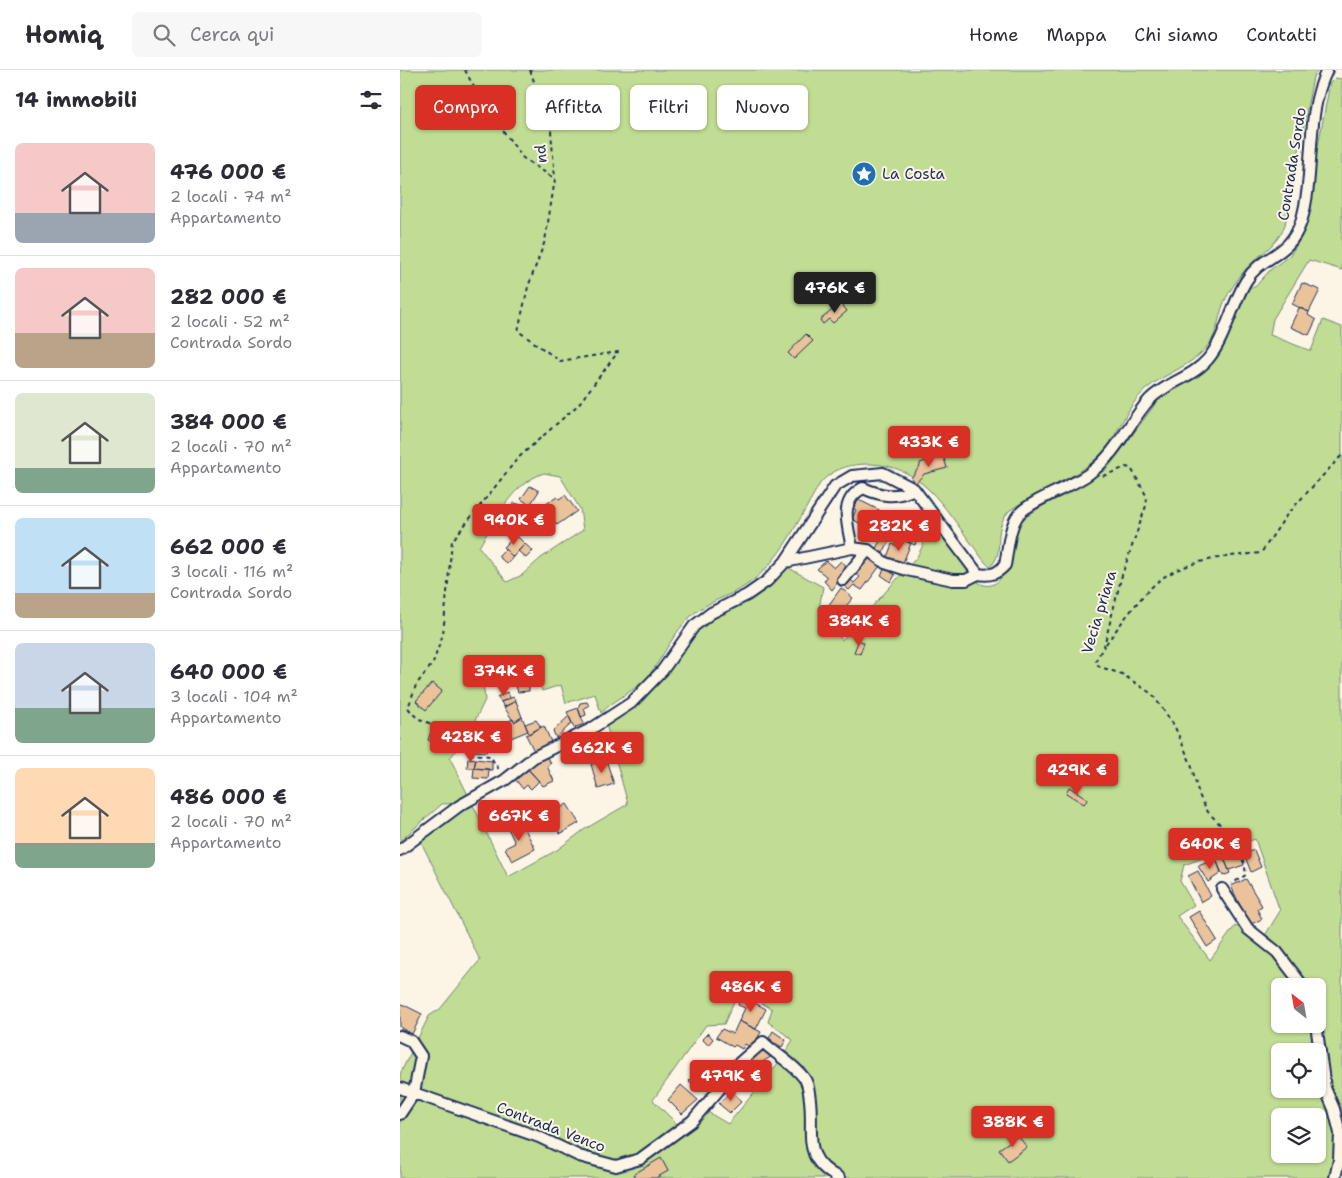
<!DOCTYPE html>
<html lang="it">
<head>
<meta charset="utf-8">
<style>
  body { margin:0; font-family:"Shantell Sans",sans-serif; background:#f7f7f7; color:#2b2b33; height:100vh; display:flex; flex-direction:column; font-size:19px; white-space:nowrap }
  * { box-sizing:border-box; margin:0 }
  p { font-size:16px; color:#7c7c81 }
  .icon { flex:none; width:28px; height:28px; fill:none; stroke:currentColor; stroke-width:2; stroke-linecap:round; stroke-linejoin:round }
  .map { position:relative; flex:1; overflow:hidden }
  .side { display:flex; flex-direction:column; background:#fff; width:400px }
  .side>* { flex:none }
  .guide { position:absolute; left:15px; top:15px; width:475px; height:45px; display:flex; gap:10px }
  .needle { width:32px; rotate:329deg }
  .tools { position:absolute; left:871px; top:908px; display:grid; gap:10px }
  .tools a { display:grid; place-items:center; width:55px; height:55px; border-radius:8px; background:#fff; box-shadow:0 1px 4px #0004; font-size:25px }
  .price { position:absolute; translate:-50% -42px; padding:0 11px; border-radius:5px; background:#d93025; color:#fff; font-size:16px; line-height:32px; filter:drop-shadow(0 1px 2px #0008) }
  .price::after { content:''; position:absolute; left:50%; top:30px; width:15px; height:11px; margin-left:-8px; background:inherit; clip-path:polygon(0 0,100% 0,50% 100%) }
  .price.selected { background:#222; color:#fff }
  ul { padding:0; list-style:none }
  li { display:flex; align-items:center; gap:15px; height:125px; padding:0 15px }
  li+li { border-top:1px solid #e1e1e2 }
  li span { display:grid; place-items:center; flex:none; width:140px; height:100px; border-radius:8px; color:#555 }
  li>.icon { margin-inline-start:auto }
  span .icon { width:60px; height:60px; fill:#fffc; stroke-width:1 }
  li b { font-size:21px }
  h2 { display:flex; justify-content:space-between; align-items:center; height:60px; padding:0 15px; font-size:21px }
  .pill { padding:0 18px; border-radius:8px; background:#fff; box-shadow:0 1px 4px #0004; font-size:18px; line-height:45px }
  .pill.selected { background:#d93025; color:#fff }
  header { display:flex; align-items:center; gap:30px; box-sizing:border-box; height:70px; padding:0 25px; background:#fff; border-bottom:1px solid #e1e1e2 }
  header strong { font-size:24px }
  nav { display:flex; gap:28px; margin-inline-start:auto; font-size:18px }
  .search { width:350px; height:45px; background:#f7f7f7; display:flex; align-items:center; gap:12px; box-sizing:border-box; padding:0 18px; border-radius:8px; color:#7c7c81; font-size:19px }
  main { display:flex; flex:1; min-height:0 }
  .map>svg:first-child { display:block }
  .green { fill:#c1dc93; stroke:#6e8678; fill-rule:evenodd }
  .building { fill:#ebc39b; stroke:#1b2f5e }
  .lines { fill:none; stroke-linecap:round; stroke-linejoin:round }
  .minor-casing { stroke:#1b2f5e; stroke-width:14 }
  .path { stroke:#1b2f5e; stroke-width:2; stroke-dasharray:4 4; stroke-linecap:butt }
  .minor { stroke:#fcf5e5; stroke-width:10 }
  .labels { text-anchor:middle; stroke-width:4; stroke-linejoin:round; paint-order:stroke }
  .street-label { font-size:15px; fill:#1b2f5e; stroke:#fcf5e5 }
  .poi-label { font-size:15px; fill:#1b2f5e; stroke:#fcf5e5; text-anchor:start }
</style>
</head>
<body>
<header>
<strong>Homiq</strong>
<div class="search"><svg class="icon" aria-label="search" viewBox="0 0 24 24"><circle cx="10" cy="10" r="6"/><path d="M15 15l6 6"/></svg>Cerca qui</div>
<nav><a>Home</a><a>Mappa</a><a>Chi siamo</a><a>Contatti</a></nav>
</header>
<main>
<section class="side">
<h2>14 immobili<svg class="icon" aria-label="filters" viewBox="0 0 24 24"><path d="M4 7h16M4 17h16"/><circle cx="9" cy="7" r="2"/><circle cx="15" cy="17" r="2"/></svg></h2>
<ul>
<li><span style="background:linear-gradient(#f6c9c9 70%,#9aa5b1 0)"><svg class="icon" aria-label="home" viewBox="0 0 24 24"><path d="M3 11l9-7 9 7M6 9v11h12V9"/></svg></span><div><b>476 000 €</b><p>2 locali · 74 m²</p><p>Appartamento</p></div></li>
<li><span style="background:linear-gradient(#f6c9c9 65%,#b9a48a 0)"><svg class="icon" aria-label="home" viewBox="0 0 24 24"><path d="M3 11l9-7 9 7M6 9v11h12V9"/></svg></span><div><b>282 000 €</b><p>2 locali · 52 m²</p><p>Contrada Sordo</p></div></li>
<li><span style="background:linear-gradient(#dfe7d0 75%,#7fa58c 0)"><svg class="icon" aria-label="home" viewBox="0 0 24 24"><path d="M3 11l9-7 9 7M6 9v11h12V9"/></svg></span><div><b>384 000 €</b><p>2 locali · 70 m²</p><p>Appartamento</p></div></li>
<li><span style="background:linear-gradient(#bfe0f5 75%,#b9a48a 0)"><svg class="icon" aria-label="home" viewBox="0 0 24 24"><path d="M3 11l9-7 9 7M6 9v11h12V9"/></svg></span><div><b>662 000 €</b><p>3 locali · 116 m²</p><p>Contrada Sordo</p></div></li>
<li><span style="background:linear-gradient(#c9d6e8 65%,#7fa58c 0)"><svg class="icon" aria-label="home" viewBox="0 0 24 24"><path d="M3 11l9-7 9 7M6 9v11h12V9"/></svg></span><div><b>640 000 €</b><p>3 locali · 104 m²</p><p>Appartamento</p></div></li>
<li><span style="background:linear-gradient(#ffd9b3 75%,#7fa58c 0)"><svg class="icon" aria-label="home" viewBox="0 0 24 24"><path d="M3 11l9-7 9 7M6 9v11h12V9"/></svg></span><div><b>486 000 €</b><p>2 locali · 70 m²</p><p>Appartamento</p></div></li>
</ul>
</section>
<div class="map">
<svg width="942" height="1108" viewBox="0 0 942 1108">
  <rect width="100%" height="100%" fill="#fcf5e5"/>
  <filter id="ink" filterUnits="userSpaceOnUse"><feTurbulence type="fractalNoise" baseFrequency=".02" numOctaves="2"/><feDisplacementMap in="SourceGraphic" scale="10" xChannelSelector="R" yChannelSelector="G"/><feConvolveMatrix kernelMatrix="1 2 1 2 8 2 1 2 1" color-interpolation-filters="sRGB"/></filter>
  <g filter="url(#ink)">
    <path class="green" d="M0,0H918L913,7L885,155C876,179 855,185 841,205C834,214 827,225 823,235C818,248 818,262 809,274C794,296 764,303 745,320C724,339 718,369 697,388C674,410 635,422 609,441C590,463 607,481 590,497C583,491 577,481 571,473C543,436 521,395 470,394C450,394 435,398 421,412C399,448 381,493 345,516C328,527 306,532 291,546C273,563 264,586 249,605C234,622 216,628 201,643L195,624L166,633L161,615L142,621L131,588L82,602L85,630L67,667L50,688L108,807L157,780L185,759L228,734L206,654L241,633L267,604L289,565L317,546L358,525L387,497L423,517L419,539L442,570L517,487L534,453L579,513C607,528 615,470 618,453L640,437L707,399L759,329L812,293L848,217H855L870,200L890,185L896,176L902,160L930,13L935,8L942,9V200L909,190L873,249L870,265L911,281L923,250L942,257V1108H0V1004L29,946L40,939L80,890L20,770L71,733L42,734L0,771ZM144,403L160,406L180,439L183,460L141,488L122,505L107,512L79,477C97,448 110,415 144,403ZM855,769L880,841L864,867L835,856L810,890L777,846L794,835L780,811L784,795ZM880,916H918V954H880ZM339,920L372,939L368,952L393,970L376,996L328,1054L306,1041L283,1060L253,1030L306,955L324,954ZM880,981H918V1019H880ZM880,1046H918V1084H880Z"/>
    <path class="building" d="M902,213L920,220L909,242L892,234Z
      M441,233L447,241L433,253L429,249L423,254L420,250Z
      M899,238L909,242L908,245L916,250L909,265L890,257Z
      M406,264L413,271L394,289L388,283Z
      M543,385L547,398L524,404L515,414L511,408L520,396V393Z
      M130,416L139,421L130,435L121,429Z
      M165,425L177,441L157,455L143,436L157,427L159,429Z
      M459,430L479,440L468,458L452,449L456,440L453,438Z
      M114,433L125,436L123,442L113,439Z
      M479,440L496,453L495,460L474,449Z
      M473,449L495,460L483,483L475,480L480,471L474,467L476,462L468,458Z
      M506,453L521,458L515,475L500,469Z
      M117,466L125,474L113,487L103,477Z
      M500,469L511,473L502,495L486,490L492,474L498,476Z
      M125,474L133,481L126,488L118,481Z
      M105,479L113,487L107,494L98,486Z
      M469,486L480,496L462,520L454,515L449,520L443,515L449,508L454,513L460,507L454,502Z
      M426,491L434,498L441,491L449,498L432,520L424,511L427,507L417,499Z
      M485,498L495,505L491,512L481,505Z
      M441,518L453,528L441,542L428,536Z
      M428,536L441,542L434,550L426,544Z
      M448,545L452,548L441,560L438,557Z
      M459,570L464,573L460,584L454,582Z
      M120,598L121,606L113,607L112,600Z
      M129,605V621L118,622L113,607Z
      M32,613L42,621L26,640L16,631Z
      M107,622L110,628L101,632L97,627Z
      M113,627L116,631L104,637L101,632Z
      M116,631L122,647L114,652L104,637Z
      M187,632L189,636L184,638L186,645L181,647L178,638L180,633Z
      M178,638L184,654L174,658L167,642Z
      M169,646L172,653L156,668L153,661Z
      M122,647L128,661L91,676L86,682L73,681L75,673L72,668L113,649L114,652Z
      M136,650L141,657L129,664L125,654Z
      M144,656L152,674L135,683L126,665Z
      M31,662L39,665L36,673L28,670Z
      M145,685L151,693L147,696L154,711L143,716L127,698Z
      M68,688L76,689L74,698H67Z
      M76,689L92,691V700L74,698Z
      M206,690L214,714L198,719L191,694Z
      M74,698L89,699L88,709L73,708Z
      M127,698L139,711L131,719L127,715L123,719L115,709Z
      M669,717L688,729L684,734L666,723Z
      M167,734L179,753L160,764L149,744Z
      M114,737L121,751L103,760L96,746Z
      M121,751L135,779L112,791L105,778L115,773L108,758Z
      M838,778L844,795L829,800L823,786Z
      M854,780L861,797L851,802L844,784Z
      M823,786L830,803L823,806L816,789Z
      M816,789L821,803L808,812L798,796Z
      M798,801L811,826L801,832L788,806Z
      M846,809L862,836L857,839L862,849L849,855L831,816Z
      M799,841L817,870L807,877L789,847Z
      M342,926L366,939L356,959L339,951L345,938L338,935Z
      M0,933L22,944L12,964L0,957Z
      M339,951L361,962L352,978L345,974L342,979L335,975L333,977L316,967L322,959L333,964Z
      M373,961L386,970L382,977L375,973L371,978L368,975L372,970L369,968Z
      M308,963L313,969L308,975L302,969Z
      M365,977L372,986L347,1002L342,996Z
      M304,994L317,1005L301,1021L289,1011Z
      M281,1015L298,1030L282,1044L268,1030Z
      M331,1021L342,1031L330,1043L319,1034Z
      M618,1066L627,1077L608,1091L599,1079Z
      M261,1088L268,1101L256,1108H236L234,1104Z"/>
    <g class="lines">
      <defs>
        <path id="minor" d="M452,478C448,455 438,431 463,418C481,426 496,429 514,419
          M385,492L452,478L468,480L485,493L507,500L553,510H566L578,504
          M443,510L468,480
          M0,780L59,736L105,710L134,687L191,659L231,633L262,601L294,556L311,543L347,525L367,511L385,492L435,416L452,406L483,403L514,419L578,504C590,506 597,504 605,495C608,480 609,456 619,444C631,430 672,417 690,403C717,383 728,354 749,330C765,313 792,308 808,289C825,269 832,234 846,211C862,184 889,188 901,152C916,103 904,47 927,0
          M822,819L848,859L877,882L903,916
          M916,954L925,1018L934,1039L940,1063L939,1090L935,1108
          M0,966L11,971L21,986L14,1023L139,1067L179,1086L216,1096L240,1089L292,1051L336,1000L338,994L363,972C375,984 394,994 404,1008C409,1014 409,1023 410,1030C414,1066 401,1088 439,1108
          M0,1018L14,1023L0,1044"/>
      </defs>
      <use href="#minor" class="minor-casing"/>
      <path class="path" d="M65,0L80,29L123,88L155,109L145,171L128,217L118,261L160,291L218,282L178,335L118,388L52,471L43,564L33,593L16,615L8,638L17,648L63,667L72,684L90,686L100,701
        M130,0L151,61L155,109
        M703,406L726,397L731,398L746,425L747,433L722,505L704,576L695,592L700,597L722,604L752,624L774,655L791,694L799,725L808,742L842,777L846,805L831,814
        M706,574C720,555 747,516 767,505C796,489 828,486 861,483L888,443L942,385"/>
      <use href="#minor" class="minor"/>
    </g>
  </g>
  <defs>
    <symbol id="sight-disc" viewBox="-11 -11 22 22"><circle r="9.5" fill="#1f6fb2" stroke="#fcf5e5"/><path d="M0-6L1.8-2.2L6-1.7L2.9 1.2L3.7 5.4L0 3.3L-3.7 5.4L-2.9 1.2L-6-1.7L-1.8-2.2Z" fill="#fff"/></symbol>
  </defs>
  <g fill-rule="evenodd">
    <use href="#sight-disc" x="450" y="90" width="28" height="28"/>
  </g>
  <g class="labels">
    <g class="street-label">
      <text transform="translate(141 84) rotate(-95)" y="5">nd</text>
      <text transform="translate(892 94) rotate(-81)" y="5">Contrada Sordo</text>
      <text transform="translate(699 542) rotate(-73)" y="5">Vecia priara</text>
      <text transform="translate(151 1057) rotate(21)" y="5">Contrada Venco</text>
    </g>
    <g class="poi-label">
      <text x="482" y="109">La Costa</text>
    </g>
  </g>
</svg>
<div class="tools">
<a><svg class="needle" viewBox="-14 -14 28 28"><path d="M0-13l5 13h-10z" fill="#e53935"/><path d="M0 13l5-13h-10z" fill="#7c7c81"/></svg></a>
<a><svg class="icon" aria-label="locate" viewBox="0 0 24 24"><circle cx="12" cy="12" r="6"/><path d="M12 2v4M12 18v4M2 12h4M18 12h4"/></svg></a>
<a><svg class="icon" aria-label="layers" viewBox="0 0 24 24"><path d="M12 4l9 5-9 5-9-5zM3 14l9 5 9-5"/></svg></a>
</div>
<b class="price selected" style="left:435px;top:244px">476K €</b>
<b class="price" style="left:529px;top:398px">433K €</b>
<b class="price" style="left:114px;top:476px">940K €</b>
<b class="price" style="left:499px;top:482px">282K €</b>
<b class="price" style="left:459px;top:577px">384K €</b>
<b class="price" style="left:104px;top:627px">374K €</b>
<b class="price" style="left:71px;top:693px">428K €</b>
<b class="price" style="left:202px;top:704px">662K €</b>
<b class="price" style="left:677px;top:726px">429K €</b>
<b class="price" style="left:119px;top:772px">667K €</b>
<b class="price" style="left:810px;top:800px">640K €</b>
<b class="price" style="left:351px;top:943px">486K €</b>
<b class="price" style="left:331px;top:1032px">479K €</b>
<b class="price" style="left:613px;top:1078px">388K €</b>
<div class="guide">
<a class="pill selected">Compra</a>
<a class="pill">Affitta</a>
<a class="pill">Filtri</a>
<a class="pill">Nuovo</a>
</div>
</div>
</main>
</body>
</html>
